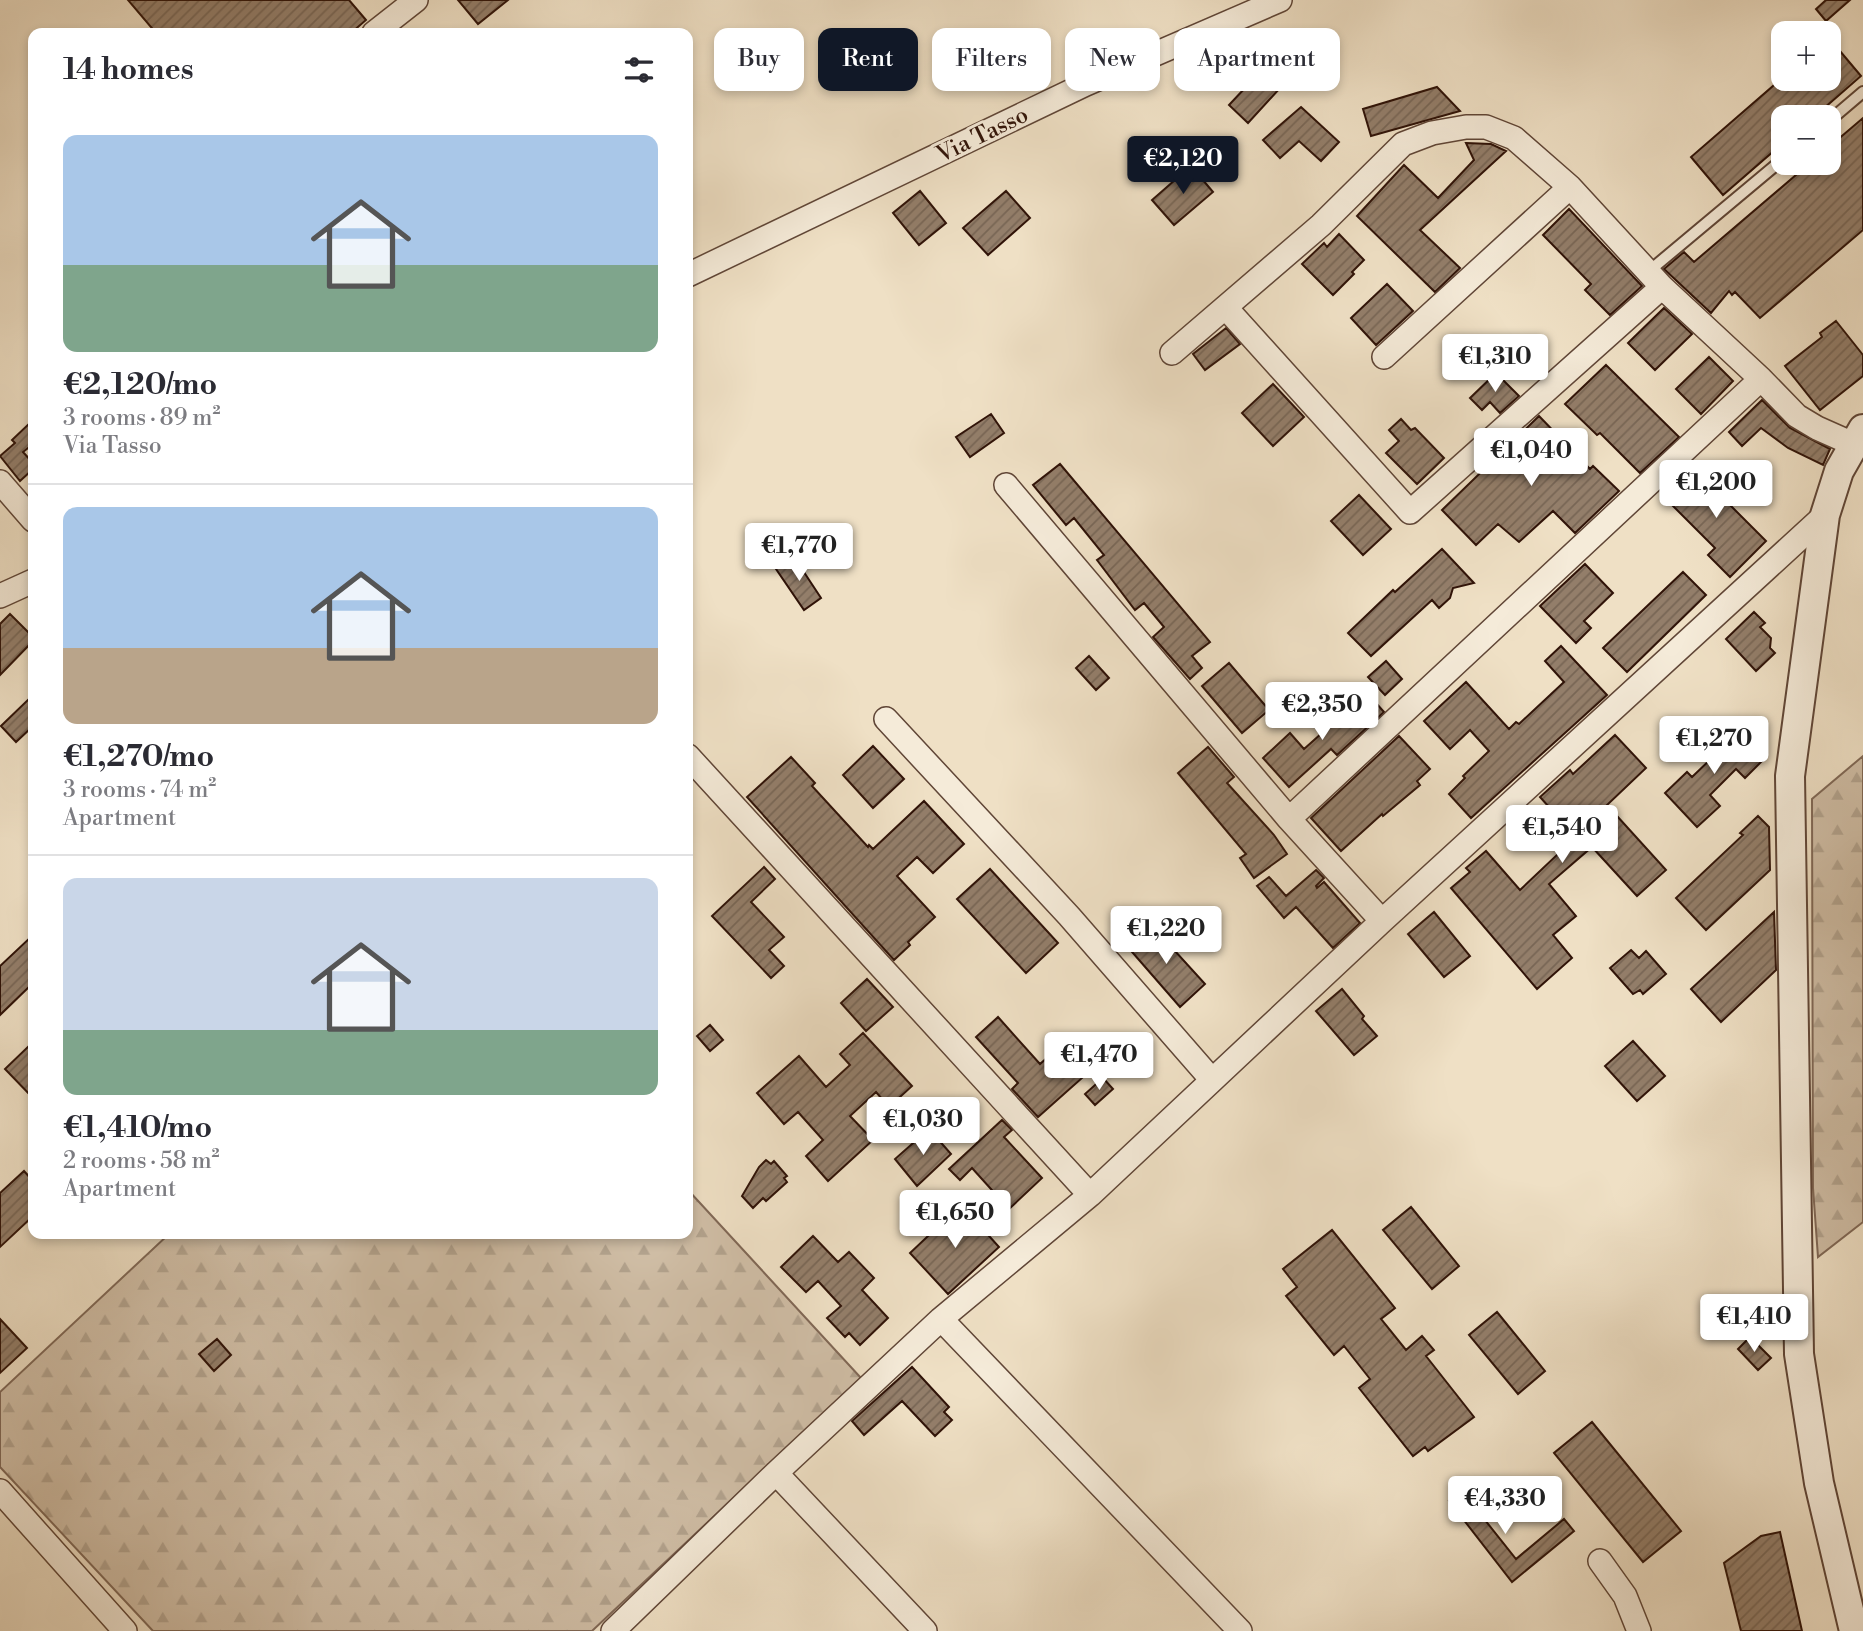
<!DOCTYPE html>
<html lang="en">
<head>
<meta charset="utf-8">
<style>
  body { margin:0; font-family:"Libre Bodoni",serif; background:#f2f2f3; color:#2b2b33; height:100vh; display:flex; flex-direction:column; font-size:26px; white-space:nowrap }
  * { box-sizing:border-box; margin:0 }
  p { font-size:23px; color:#7c7c81 }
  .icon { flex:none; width:38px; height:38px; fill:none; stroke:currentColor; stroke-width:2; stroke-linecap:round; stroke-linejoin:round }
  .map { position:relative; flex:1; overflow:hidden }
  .side { position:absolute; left:28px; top:28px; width:665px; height:1211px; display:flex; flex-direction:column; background:#fff; border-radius:14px; box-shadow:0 4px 10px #0003 }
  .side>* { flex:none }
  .guide { position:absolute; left:714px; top:28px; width:665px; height:63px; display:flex; gap:14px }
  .controls { position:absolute; left:1771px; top:21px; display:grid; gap:14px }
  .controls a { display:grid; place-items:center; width:70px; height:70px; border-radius:14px; background:#fff; box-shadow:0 4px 10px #0003; font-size:35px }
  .price { position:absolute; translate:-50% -60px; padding:0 16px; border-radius:7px; background:#fff; color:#222; font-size:23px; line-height:46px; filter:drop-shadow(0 2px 4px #0008) }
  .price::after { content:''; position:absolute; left:50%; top:42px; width:21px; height:16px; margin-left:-10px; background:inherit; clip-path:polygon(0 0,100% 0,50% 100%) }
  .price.current { background:#111827; color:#fff }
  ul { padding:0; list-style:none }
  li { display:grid; align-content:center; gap:14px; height:371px; padding:0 35px }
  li+li { border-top:2px solid #e1e1e2 }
  li span { display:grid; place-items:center; height:217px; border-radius:14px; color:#555 }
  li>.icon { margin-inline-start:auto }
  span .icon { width:126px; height:126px; fill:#fffc; stroke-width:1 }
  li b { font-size:30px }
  h2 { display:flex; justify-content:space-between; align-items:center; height:84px; padding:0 35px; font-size:30px }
  .pill { padding:0 24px; border-radius:14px; background:#fff; box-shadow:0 4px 10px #0003; font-size:24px; line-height:63px }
  .pill.current { background:#111827; color:#fff }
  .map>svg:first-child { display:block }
  .forest { fill:url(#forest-firs); stroke:#806856; stroke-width:2 }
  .building { fill:url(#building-hatch); stroke:#301308; stroke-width:2 }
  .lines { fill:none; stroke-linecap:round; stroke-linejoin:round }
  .service-casing { stroke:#604637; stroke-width:14 }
  .minor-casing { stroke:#604637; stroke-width:26 }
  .tertiary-casing { stroke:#604637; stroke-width:32 }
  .service { stroke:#f5ebd9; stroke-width:10 }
  .minor { stroke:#f5ebd9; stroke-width:23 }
  .tertiary { stroke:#f5ebd9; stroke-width:28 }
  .labels { text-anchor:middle; stroke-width:6; stroke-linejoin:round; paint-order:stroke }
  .street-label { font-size:23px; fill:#301308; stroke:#f5ebd9 }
</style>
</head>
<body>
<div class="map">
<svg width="1863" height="1631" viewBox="0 0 1863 1631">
  <defs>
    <pattern id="forest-firs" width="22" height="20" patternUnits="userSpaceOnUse" patternTransform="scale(1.75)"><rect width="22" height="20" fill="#cfbda5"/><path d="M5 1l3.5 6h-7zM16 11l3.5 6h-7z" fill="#b2a28d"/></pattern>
    <pattern id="building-hatch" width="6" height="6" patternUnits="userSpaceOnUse" patternTransform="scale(1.75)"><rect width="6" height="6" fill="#937e6a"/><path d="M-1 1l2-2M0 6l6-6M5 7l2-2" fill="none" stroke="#786655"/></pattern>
  </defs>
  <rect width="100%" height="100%" fill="#efe0c5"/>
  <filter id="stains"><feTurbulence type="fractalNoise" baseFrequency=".00286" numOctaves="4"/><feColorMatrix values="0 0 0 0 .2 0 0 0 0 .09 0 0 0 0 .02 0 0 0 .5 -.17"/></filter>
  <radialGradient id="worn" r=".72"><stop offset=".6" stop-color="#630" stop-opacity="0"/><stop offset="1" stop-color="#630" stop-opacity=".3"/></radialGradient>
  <path class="forest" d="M1863,756V1222L1818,1257L1813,1188L1812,799Z
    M688,1190L861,1378L592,1631H153L0,1467V1392L169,1234H688Z"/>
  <path class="building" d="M128,0H349L366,20L351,33H156Z
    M458,0H508L478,24Z
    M1826,0H1850L1826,21L1816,9Z
    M1829,38L1861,76L1814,117H1783V143L1723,195L1691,157L1781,79H1829Z
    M1238,49L1280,88L1248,123L1229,105L1245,88L1222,67Z
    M1437,87L1460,111L1371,136L1363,109Z
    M1301,107L1339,142L1321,161L1299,141L1280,158L1263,140Z
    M1863,118V230L1760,318L1735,292L1732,295L1729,291L1711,313L1664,269L1684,252L1694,262L1810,163H1829V147Z
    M1466,143L1491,144L1506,151L1420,230L1460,268L1435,292L1357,216L1404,165L1438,198L1474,160Z
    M1191,166L1213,192L1174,225L1152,200Z
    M920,191L946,223L919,245L893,213Z
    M1006,191L1030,218L988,255L963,228Z
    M1569,209L1642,286L1610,315L1585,290L1591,284L1543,235Z
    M1339,234L1364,260L1352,272L1354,274L1333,295L1302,264L1324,243L1327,247Z
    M1387,284L1413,311L1376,345L1351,318Z
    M1664,308L1692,334L1655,370L1628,343Z
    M1836,321L1863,355V376L1820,410L1785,366L1822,337L1820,333Z
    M1226,328L1240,344L1205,370L1193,354Z
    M1709,357L1733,381L1701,414L1676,389Z
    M1606,365L1679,437L1640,473L1600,433L1597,435L1565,404Z
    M1496,373L1519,396L1500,413L1490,402L1482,410L1470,398Z
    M1273,384L1304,417L1273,446L1242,413Z
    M1762,400L1790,428L1830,449L1823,465L1788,448L1761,428L1742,446L1729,432Z
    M991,414L1004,433L970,457L956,437Z
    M1539,416L1590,469L1593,466L1619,491L1575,533L1553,511L1519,542L1498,524L1476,545L1442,510Z
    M1401,419L1411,430L1415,428L1444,458L1417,484L1386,453L1399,441L1389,430Z
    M33,420V444L23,452L33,463V469L20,481L0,456L15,443L12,440Z
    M1060,464L1210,642L1192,656L1202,668L1190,679L1153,637L1164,627L1144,603L1135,610L1097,560L1104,555L1074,518L1066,525L1033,485Z
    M1700,464L1731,494L1725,500L1766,541L1730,577L1708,555L1715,548L1666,499Z
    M1359,495L1391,529L1363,555L1331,521Z
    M1442,549L1474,583L1453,588L1450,598L1439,608L1432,600L1371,656L1348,633L1393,590L1395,592Z
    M794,557L821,598L804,610L776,569Z
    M1585,564L1613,593L1584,621L1591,628L1576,643L1540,606Z
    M1683,572L1706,595L1627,672L1603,648Z
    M1754,612L1765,623L1760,627L1771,638L1770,648L1775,653L1756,671L1726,639Z
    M10,614L33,637V641L0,675V624Z
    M1561,646L1607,695L1471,818L1449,794L1465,778L1463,776L1489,751L1470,730L1450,749L1424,721L1466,682L1509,729L1516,722L1519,724L1564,682L1545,661Z
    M1089,656L1109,678L1096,690L1076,668Z
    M1386,661L1402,679L1385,695L1368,677Z
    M1229,663L1269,710L1242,733L1202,686Z
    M1367,693L1384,712L1337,755L1331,749L1289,787L1263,758L1290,733L1304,749Z
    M33,695V726L16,742L1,726Z
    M1735,726L1756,748L1754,750L1762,761L1745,778L1736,769L1710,795L1720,806L1697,827L1665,793L1687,772L1692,777L1716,754L1711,749Z
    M1615,735L1646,768L1607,805L1666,870L1637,896L1592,847L1549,884L1576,916L1553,935L1572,958L1537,989L1451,888L1470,872L1466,868L1486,851L1520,890L1576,837L1540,797L1570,770L1573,774Z
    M1399,736L1430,769L1417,781L1420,785L1383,816L1382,814L1341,851L1311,818Z
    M873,746L904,779L873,808L843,775Z
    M1208,747L1234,777L1227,783L1274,835L1287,854L1254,878L1240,858L1246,854L1178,773Z
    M791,757L815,783L812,786L868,847L869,845L873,849L924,801L964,844L933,873L917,857L897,876L935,917L908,942L910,945L894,960L747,797Z
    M1758,816L1769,827L1770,870L1706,930L1676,898L1743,835L1740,833Z
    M764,867L775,879L751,902L784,937L769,950L784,966L771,978L712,916Z
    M990,869L1058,943L1026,973L957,899Z
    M1316,870L1324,878L1316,886L1317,888L1324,882L1360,923L1333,948L1296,907L1284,918L1257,886L1269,877L1286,896Z
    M1434,912L1470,956L1444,977L1408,934Z
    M1774,912L1776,970L1721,1022L1691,989Z
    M1146,926L1162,944L1166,941L1205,984L1180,1007L1126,945Z
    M33,935V983L0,1015V966Z
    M1631,950L1639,958L1646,951L1666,974L1643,994L1640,990L1633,994L1610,968Z
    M867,979L893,1007L866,1031L841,1003Z
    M1342,989L1364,1016L1362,1019L1377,1036L1354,1055L1316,1011Z
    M998,1017L1040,1064L1057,1049L1082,1078L1038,1117L1012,1089L1018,1083L976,1037Z
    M710,1025L723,1040L710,1051L697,1036Z
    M863,1033L912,1086L889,1107L876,1092L850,1116L873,1140L828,1181L806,1156L823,1140L798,1112L784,1124L757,1093L799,1056L826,1087L850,1065L840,1054Z
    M1633,1041L1665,1076L1637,1101L1605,1066Z
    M33,1042V1098L5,1069Z
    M1103,1078L1113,1089L1095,1105L1085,1094Z
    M1002,1120L1012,1130L1004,1137L1042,1178L1009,1209L972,1168L960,1180L949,1169Z
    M929,1129L951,1154L917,1186L895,1159Z
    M766,1160L771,1164L774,1161L787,1176L784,1178L787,1182L766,1201L763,1198L753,1208L742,1196L759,1167Z
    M24,1171L33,1181V1216L0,1247V1193Z
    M961,1205L999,1247L948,1294L910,1253Z
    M1411,1207L1459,1266L1432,1289L1383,1230Z
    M1332,1230L1395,1308L1381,1319L1406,1350L1422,1336L1434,1350L1426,1356L1474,1417L1428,1451L1425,1447L1413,1456L1359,1388L1370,1379L1344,1346L1334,1355L1286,1296L1297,1287L1283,1269Z
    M813,1236L838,1262L849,1252L874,1278L862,1290L888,1318L860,1345L849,1333L845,1337L827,1318L841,1306L818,1281L806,1292L781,1267Z
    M1497,1312L1545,1371L1518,1394L1469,1335Z
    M0,1319L27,1348L0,1373Z
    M1750,1337L1771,1358L1758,1370L1738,1349Z
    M217,1339L231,1355L214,1371L199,1354Z
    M912,1367L949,1407L944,1412L952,1420L935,1436L902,1401L864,1435L852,1421Z
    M1592,1422L1681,1531L1643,1562L1554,1453Z
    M1472,1482L1483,1497L1473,1505L1516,1559L1564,1519L1574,1531L1512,1582L1449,1501Z
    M1780,1532L1802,1631H1741L1724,1563L1761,1536Z"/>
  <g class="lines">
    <defs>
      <path id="service" d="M1829,121L1863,92
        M1648,272L1783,159"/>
      <path id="minor" d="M374,33L416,0
        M688,275L1086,84L1280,0
        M1226,308L1410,512L1662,287
        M1172,353L1321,225L1403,144L1432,133L1466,127H1486L1514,138L1570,187L1662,287L1761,379L1797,416L1817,428L1853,444
        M1384,357L1570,187
        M0,482L33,520
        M1006,485L1289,819L1382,921
        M0,596L33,581
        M886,719L1069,916L1212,1080
        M688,756L1090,1195
        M1289,819L1761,379
        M941,1319L1240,1631
        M776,1473L925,1631
        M0,1491L125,1631
        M1600,1561L1625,1596L1639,1631
        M613,1631L776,1473L941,1319L1090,1195L1382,921L1825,515"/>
      <path id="tertiary" d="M1854,1631L1819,1483L1799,1354L1790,776L1825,515L1839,471L1863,429"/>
    </defs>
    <use href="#service" class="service-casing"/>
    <use href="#minor" class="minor-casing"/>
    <use href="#tertiary" class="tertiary-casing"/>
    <use href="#service" class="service"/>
    <use href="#minor" class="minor"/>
    <use href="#tertiary" class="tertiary"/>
  </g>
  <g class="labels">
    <g class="street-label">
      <text transform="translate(982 134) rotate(-26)" y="8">Via Tasso</text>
    </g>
  </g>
  <rect width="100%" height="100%" filter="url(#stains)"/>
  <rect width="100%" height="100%" fill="url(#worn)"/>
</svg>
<div class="controls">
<a>+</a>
<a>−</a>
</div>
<b class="price current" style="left:1183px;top:196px">€2,120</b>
<b class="price" style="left:1495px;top:394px">€1,310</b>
<b class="price" style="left:1531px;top:488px">€1,040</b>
<b class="price" style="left:1716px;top:520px">€1,200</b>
<b class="price" style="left:799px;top:583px">€1,770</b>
<b class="price" style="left:1322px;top:742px">€2,350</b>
<b class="price" style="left:1714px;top:776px">€1,270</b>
<b class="price" style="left:1562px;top:865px">€1,540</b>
<b class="price" style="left:1166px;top:966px">€1,220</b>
<b class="price" style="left:1099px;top:1092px">€1,470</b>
<b class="price" style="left:923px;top:1157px">€1,030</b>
<b class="price" style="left:955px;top:1250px">€1,650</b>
<b class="price" style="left:1754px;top:1354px">€1,410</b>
<b class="price" style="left:1505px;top:1536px">€4,330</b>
<div class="guide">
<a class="pill">Buy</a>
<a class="pill current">Rent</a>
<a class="pill">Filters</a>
<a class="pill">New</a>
<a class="pill">Apartment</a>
</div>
<section class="side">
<h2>14 homes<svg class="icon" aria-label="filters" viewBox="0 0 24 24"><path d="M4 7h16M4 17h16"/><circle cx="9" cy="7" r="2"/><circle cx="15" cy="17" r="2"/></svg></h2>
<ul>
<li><span style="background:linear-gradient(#a9c7e8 60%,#7fa58c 0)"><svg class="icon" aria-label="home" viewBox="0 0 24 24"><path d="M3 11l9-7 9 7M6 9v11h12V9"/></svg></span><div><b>€2,120/mo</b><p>3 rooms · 89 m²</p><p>Via Tasso</p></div></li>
<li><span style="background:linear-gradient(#a9c7e8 65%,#b9a48a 0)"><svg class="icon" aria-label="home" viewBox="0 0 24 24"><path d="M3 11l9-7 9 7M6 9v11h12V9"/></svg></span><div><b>€1,270/mo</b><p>3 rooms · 74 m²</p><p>Apartment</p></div></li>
<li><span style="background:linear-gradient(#c9d6e8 70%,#7fa58c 0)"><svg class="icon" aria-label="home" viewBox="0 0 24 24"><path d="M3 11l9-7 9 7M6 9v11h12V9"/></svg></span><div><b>€1,410/mo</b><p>2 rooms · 58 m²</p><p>Apartment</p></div></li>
</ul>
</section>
</div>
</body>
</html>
